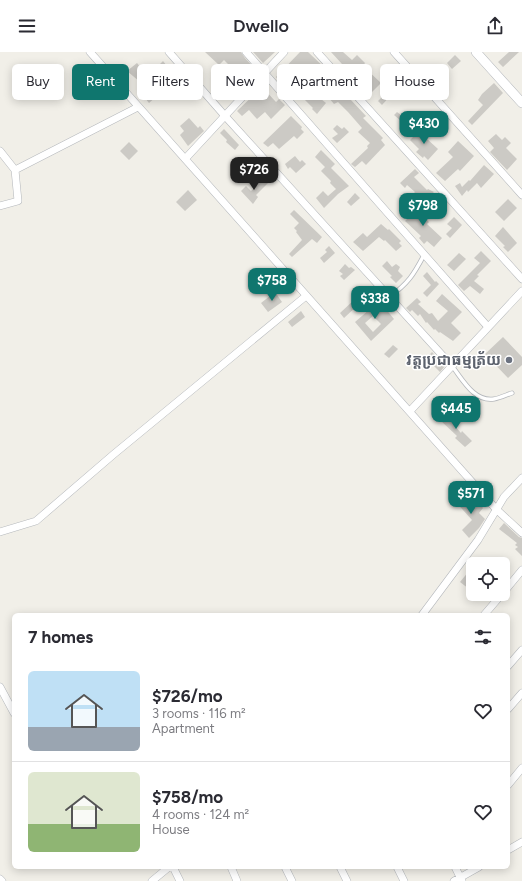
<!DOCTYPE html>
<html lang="en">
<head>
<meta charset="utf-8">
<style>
  body { margin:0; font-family:Figtree,"Noto Sans Khmer",sans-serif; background:#f2f2f3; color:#2b2b33; height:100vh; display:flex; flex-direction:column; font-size:15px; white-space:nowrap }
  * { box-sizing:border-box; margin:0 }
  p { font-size:13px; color:#7c7c81 }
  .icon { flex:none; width:22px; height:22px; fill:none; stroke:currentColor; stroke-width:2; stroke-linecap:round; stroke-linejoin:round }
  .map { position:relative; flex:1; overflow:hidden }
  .panel { position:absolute; left:12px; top:561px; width:498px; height:256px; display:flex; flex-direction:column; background:#fff; border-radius:6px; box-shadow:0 2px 10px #0003 }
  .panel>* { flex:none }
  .guide { position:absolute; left:12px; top:12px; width:498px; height:36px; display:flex; gap:8px }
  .fabs { position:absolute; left:466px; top:505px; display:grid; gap:8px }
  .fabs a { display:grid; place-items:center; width:44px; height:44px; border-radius:6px; background:#fff; box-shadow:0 2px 10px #0003; font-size:20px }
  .price { position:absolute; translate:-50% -34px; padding:0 9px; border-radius:8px; background:#0f766e; color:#fff; font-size:13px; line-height:26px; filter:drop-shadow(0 1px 2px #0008) }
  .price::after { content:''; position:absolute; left:50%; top:24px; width:12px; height:9px; margin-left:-6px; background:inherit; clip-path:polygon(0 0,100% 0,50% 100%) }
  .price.selected { background:#222; color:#fff }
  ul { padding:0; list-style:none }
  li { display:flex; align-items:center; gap:12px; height:100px; padding:0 16px }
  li+li { border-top:1px solid #e1e1e2 }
  li span { display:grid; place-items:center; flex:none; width:112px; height:80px; border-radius:6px; color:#555 }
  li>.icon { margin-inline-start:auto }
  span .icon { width:48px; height:48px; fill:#fffc; stroke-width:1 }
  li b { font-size:17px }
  h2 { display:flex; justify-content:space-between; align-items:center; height:48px; padding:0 16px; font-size:17px }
  .chip { padding:0 14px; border-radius:6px; background:#fff; box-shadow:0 2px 10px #0003; font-size:14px; line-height:36px }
  .chip.selected { background:#0f766e; color:#fff }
  header { display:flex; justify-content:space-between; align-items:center; height:52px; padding:0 16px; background:#fff; font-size:18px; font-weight:600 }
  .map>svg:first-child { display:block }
  .building { fill:#cccac5; fill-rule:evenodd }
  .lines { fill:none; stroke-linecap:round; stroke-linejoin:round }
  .service-casing { stroke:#b5b8bc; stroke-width:5 }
  .minor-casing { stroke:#b5b8bc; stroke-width:8 }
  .tertiary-casing { stroke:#b5b8bc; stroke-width:10 }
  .service { stroke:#fff; stroke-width:3.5 }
  .minor { stroke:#fff; stroke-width:7 }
  .tertiary { stroke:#fff; stroke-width:9 }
  .worship-dot { fill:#6b7280; stroke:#fff; stroke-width:1.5 }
  .labels { text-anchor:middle; stroke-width:3; stroke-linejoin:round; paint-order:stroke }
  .worship-label { font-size:15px; font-weight:bold; fill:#5b616d; stroke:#fff; text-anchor:end }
</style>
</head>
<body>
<header><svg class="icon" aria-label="menu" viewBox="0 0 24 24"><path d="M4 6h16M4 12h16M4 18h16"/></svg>Dwello<svg class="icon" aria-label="share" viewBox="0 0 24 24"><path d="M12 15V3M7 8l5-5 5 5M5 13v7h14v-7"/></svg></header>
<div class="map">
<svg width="522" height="829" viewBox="0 0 522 829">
  <rect width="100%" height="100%" fill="#f1efe8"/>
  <path class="building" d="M205,0H241L245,6L256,18L253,21L256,23L236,44L222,30L234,18L224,8L219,13Z
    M253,0H275L263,11Z
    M300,0H308L326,17L312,31L313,32L308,36L320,48L321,47L326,51L317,62L312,57L313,56L300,43L297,47L276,25Z
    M331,0H343L352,8L357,3L365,11L363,14L381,31L372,40L354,22L353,24Z
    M509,0H519L503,15L498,10Z
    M455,3L461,9L452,17L447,11Z
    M163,9L167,14L156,24L163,32L161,34L167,39L159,47L157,44L149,51L141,41L146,35L127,19L137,11L141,16L144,13L152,20Z
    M403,24L408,29L395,42L393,41L382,53L378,49Z
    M494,31L503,41L472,73L468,69L483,53L478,48L482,42Z
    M262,35L276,50L279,47L285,53L271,67L265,60L257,67L249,58L242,64L237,59Z
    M339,37L349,48L350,47L366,64L363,66L383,86L381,88L385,93L366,113L362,109L355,115L351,112L368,96L367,94L370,91L358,80L362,76L348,60L338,50L334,52L328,45Z
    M397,60L401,63L403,62L408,66L407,67L412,71L409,76L394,63Z
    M291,64L302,75L301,77L304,80L297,87L294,84L279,97L273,91L268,95L263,91Z
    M189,66L198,76L200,74L204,79L188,94L180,83L184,79L180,74Z
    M337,73L342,77L344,75L349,80L337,91L332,86L338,82L333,77Z
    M224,77L239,93L235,98L226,90L227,88L220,81Z
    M421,77L428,85L426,86L438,97L428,108L424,104L423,106L416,100L419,97L410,88Z
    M496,82L502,88L505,85L511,91L506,96L517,107L507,118L490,100L494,96L488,89Z
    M458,89L474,104L460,119L458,117L445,129L436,121L453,105L448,100Z
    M129,90L138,99L129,108L120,99Z
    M321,98L335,112L331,116L349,134L338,142L324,156L316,146L323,139L328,144L336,137L330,131L331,129L321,119L325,115L315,105Z
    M295,104L300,110L302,108L306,112L296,121L290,115L288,117L285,112Z
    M484,113L494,122L481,136L477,131L468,140L467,138L462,144L455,134L460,131L462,135L469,128L470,129Z
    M415,117L419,121L414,125L427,138L428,137L434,140L419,154L410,145L415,140L407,133L405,136L400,131Z
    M265,126L269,130L256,143L258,145L253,152L241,139L246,134L251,139Z
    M188,138L197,148L185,159L176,150Z
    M355,141L360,146L351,154L347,150Z
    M508,147L517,156L504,169L495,160Z
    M423,152L426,156L422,160L425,163L424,165L429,170L427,172L442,186L434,195L427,189L424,192L419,186L421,184L405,169Z
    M294,158L322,185L317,191L312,187L292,205L289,202L302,188L296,180L297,179L294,176L299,171L290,162Z
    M454,165L462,173L450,186L446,182L452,176L447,172Z
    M381,172L388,178L389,177L401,189L399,191L402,194L396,199L385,188L384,189L379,185L363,199L353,190L363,181L367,185Z
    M503,175L517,191L508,200L503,195L505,194L495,184Z
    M329,194L335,201L324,211L320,206L327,200L325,198Z
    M481,199L491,209L477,223L479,224L474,229L484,237L480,242L470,234L464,239L458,233L480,211L474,206Z
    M459,201L466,207L454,219L447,213Z
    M387,209L392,215L396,212L400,215L398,219L403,224L396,231L390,225L392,224L382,214Z
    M345,212L349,216L351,215L355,218L344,228L340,224L343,222L339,219Z
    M427,220L435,230L436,229L439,232L427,245L423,241L431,233L423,224Z
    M275,240L282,250L268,260L261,251Z
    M442,242L462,260L451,271L461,281L453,289L440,280L439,281L435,277L434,278L427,270L426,271L420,262L418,264L412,258L410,260L406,256L417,246L421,250L418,252L429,262L432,261L438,269L448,259L436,249Z
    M374,246L380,252L383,250L387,254L385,256L394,267L371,289L355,270L370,257L367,254ZM373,264L381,272L373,280L365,271Z
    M354,248L359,252L344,266L340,261Z
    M301,259L305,265L292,275L288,270Z
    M503,285L522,305V313L508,326L485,302Z
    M393,293L398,297L389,306L384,302Z
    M432,300L445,314L440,320L426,306Z
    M448,361L457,370L454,373L461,381L462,379L472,389L465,395L455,386L457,384L440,368Z
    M461,441L475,456L480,452L483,456L479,461L485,467L479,476L469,486L462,478L472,468L454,448Z
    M504,471L519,485L522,486V504L515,497L518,495L515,493L517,491L499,477Z
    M469,519L473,523V540L460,530Z"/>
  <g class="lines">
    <defs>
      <path id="service" d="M389,245C408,232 414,222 424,203
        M452,314C463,328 474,350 494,347C500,346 506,343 512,341"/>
      <path id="minor" d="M90,0L496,457L522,481
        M169,0L225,64L452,314
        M246,0L488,275
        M317,0L522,227
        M394,0L522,143
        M0,99L15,118
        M185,107L284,0
        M0,154L18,149L15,118L138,55
        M410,359L522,239
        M0,480L36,469L114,402L306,244
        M503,541L522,518
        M422,563L478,488L504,445L522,426
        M484,563L502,542
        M508,614L522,598
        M0,635L14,661
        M508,657L522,641
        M508,733L522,716
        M508,798L522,790
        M173,815L180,829
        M231,815L237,829
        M285,815L292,829
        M340,815L347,829
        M397,815L404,829
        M455,815L462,829
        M0,827L2,829
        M152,829L169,815
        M454,829L479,815"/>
      <path id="tertiary" d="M476,0L522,51"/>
    </defs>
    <use href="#service" class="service-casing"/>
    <use href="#minor" class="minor-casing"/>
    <use href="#tertiary" class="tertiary-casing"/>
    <use href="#service" class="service"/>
    <use href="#minor" class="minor"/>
    <use href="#tertiary" class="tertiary"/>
  </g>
  <circle class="worship-dot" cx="509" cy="308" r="4"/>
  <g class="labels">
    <g class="worship-label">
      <text x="501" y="313">វត្តប្រជាធម្មត្រ័យ</text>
    </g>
  </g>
</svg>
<div class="fabs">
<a><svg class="icon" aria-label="locate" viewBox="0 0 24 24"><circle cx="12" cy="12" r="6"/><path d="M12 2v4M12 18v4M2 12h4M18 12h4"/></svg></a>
</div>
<b class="price" style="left:424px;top:93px">$430</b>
<b class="price selected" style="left:254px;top:139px">$726</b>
<b class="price" style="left:423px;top:175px">$798</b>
<b class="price" style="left:272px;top:250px">$758</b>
<b class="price" style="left:375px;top:268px">$338</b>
<b class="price" style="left:456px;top:378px">$445</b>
<b class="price" style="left:471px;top:463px">$571</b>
<div class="guide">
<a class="chip">Buy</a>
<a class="chip selected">Rent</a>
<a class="chip">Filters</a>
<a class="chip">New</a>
<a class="chip">Apartment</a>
<a class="chip">House</a>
</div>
<section class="panel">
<h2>7 homes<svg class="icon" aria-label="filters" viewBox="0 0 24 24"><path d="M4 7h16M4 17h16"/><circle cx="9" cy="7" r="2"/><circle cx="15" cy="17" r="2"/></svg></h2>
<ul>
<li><span style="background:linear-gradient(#bfe0f5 70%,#9aa5b1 0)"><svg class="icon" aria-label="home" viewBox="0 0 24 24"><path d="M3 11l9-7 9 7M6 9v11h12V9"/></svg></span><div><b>$726/mo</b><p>3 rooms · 116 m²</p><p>Apartment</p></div><svg class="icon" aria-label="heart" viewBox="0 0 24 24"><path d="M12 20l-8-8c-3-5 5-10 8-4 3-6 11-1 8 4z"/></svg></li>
<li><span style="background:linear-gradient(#dfe7d0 65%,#8fb573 0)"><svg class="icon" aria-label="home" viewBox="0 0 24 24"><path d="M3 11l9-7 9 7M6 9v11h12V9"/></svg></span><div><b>$758/mo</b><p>4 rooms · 124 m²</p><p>House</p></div><svg class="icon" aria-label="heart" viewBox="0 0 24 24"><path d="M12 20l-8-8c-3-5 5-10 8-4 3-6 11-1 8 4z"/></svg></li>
</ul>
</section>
</div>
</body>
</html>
